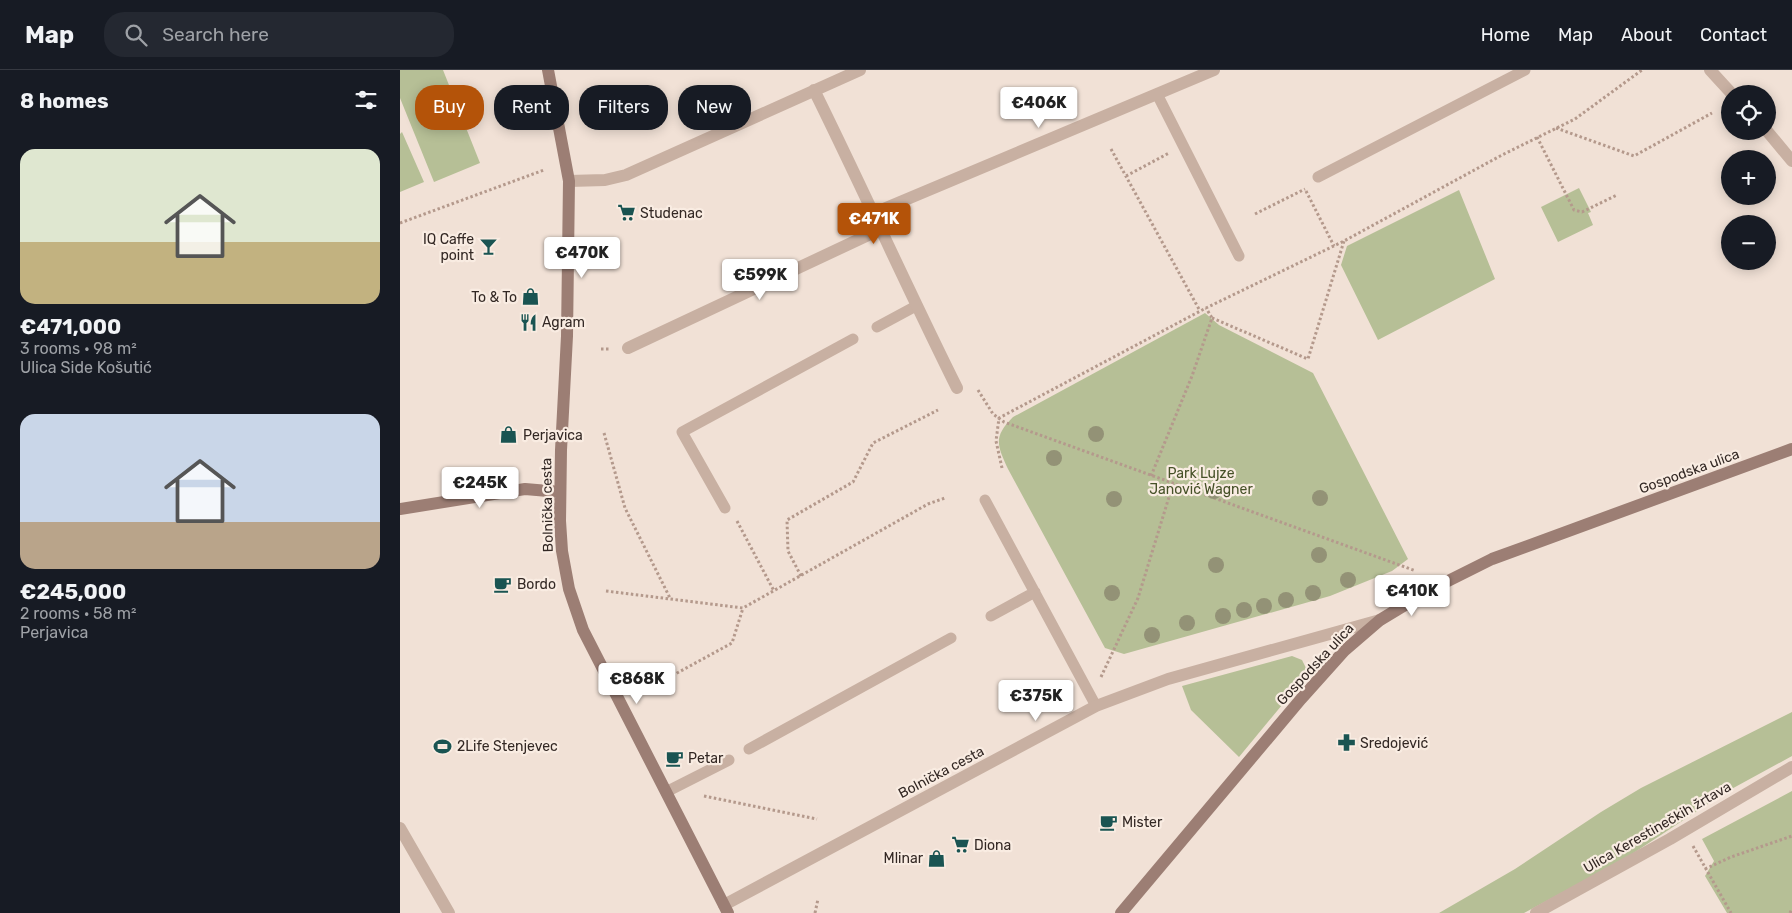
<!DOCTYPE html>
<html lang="en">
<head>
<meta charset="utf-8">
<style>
  body { margin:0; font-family:Rubik,sans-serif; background:#242831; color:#f1f3f6; height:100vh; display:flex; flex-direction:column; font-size:19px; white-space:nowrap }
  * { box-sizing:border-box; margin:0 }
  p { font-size:16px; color:#9ea1a6 }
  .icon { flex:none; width:28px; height:28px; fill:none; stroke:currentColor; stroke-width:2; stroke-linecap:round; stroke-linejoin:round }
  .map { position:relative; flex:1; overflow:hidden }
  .side { display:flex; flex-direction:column; background:#171b24; width:400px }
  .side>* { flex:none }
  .guide { position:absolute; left:15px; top:15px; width:475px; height:45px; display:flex; gap:10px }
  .fabs { position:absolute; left:1321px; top:15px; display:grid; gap:10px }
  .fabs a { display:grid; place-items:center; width:55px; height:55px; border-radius:50%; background:#171b24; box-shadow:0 2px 12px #0003; font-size:25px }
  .price { position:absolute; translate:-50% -42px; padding:0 11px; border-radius:5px; background:#fff; color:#222; font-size:16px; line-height:32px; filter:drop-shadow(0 1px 2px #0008) }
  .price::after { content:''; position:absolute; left:50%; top:30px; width:15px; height:11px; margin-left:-8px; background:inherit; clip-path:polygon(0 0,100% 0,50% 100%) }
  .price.active { background:#b45309; color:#fff }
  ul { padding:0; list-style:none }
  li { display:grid; align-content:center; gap:10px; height:265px; padding:0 20px }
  li span { display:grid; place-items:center; height:155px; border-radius:15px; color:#555 }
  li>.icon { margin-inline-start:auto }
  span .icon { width:90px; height:90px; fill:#fffc; stroke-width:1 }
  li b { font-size:21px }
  h2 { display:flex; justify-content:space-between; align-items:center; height:60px; padding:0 20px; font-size:21px }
  .tag { padding:0 18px; border-radius:20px; background:#171b24; box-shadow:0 2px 12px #0003; font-size:18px; line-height:45px }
  .tag.active { background:#b45309; color:#fff }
  header { display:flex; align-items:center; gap:30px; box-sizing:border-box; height:70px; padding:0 25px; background:#171b24; border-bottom:1px solid #363941 }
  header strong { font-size:24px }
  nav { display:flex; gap:28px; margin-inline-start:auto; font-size:18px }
  .search { width:350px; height:45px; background:#242831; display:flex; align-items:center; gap:12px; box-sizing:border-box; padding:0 18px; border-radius:20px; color:#9ea1a6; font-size:19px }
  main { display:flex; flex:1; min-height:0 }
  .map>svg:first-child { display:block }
  .green { fill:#b6bf96 }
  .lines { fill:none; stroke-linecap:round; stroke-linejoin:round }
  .path { stroke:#b4998c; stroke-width:3; stroke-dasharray:2.5 2.5; stroke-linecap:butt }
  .lane { stroke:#c8b0a2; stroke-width:11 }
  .street { stroke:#c8b0a2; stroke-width:12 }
  .secondary { stroke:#9c7e74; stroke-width:12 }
  .tree { fill:#939276 }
  .labels { text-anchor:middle; stroke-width:4.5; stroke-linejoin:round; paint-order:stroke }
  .poi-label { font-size:14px; fill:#332824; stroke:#f9ece2; text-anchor:start }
  .street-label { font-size:14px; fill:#332824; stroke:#f9ece2 }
  .park-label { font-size:14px; fill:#465128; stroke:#f9ece2 }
</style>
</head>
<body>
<header>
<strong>Map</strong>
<div class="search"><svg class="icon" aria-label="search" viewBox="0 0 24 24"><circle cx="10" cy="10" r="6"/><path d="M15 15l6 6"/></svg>Search here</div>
<nav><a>Home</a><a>Map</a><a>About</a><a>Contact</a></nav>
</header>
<main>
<section class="side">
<h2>8 homes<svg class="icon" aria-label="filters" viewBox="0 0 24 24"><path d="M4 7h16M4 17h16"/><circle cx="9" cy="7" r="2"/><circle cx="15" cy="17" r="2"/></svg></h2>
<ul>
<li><span style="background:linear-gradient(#dfe7d0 60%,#c2b280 0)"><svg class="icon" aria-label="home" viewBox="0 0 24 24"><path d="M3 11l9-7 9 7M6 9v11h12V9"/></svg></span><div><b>€471,000</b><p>3 rooms · 98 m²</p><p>Ulica Side Košutić</p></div></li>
<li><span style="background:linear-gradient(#c9d6e8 70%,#b9a48a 0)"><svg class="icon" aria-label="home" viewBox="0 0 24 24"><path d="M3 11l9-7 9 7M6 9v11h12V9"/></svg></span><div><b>€245,000</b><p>2 rooms · 58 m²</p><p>Perjavica</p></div></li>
</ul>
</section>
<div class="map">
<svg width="1392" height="843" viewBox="0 0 1392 843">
  <rect width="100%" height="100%" fill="#f1e1d6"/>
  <path class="green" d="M0,0H43L80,93L34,112L0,28Z
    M2,62L24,112L0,122V64Z
    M1179,118L1191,142L1188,143L1193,155L1158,172L1141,137Z
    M1059,120L1095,209L978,270L941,195L947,176Z
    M805,243L819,255L913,303L1008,489L992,501L930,526L724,584L705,578L608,399C597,375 593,367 613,347Z
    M892,586L902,590L907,600L906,606L839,687L791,640L782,616Z
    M1392,642V686L1326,722L1223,790L1124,843H1039L1115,799L1201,742L1241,718Z
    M1392,721V843H1327L1305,806L1314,791L1302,769Z"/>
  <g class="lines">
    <path class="path" d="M1156,58L1234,86L1312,43
      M1137,67L1174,140L1182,142L1217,125
      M711,79L800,241
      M726,106L769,83
      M906,121L934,176
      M855,144L905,119
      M0,153L144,100
      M812,248L908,289L944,171
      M201,279H210
      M578,320L593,344L604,352L1016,501
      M204,363L225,438L270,528
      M602,398L596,371L599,348L806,238L944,171L1102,85L1175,49L1242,0
      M751,406L792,306L812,248L806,238
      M337,451L374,521
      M401,506L388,481L387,450L453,412L473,373L538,340
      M206,521L343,538L528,434L545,428
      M701,607L738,528L773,414
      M246,620L332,573L343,538
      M304,726L417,749
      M1293,776L1331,843
      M1305,799L1331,787L1392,766
      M415,843L418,829
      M1390,843L1392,839"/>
    <path class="lane" d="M757,24L839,186
      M918,107L1125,0
      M477,257L516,236
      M585,430L696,636
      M325,438L282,362L453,269
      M591,546L635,522
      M349,679L551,568
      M266,722L329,690"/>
    <path class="street" d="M1310,0L1332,24
      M414,20C463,119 508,220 557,318
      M1367,61L1392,91
      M169,111L205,110L226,105L460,0
      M474,143L814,0
      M228,278L481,159
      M0,758L49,843
      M324,835L696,636L768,609L980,550
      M1136,843L1270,769L1392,697"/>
    <path class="secondary" d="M148,0L169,111L167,266L161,380L160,451L162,481L169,519L183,560L328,843
      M0,439L125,419L160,422
      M721,843L901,629L944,581L980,550L1028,521L1092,489L1392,379"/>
  </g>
  <g class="tree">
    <circle cx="696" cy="364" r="8"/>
    <circle cx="654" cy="388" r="8"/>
    <circle cx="814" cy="421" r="8"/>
    <circle cx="920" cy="428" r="8"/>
    <circle cx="714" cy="429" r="8"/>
    <circle cx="919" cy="485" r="8"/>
    <circle cx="816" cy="495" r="8"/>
    <circle cx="948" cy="510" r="8"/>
    <circle cx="712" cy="523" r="8"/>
    <circle cx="913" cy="523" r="8"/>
    <circle cx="886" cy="530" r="8"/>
    <circle cx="864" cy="536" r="8"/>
    <circle cx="844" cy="540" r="8"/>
    <circle cx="823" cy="546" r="8"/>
    <circle cx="787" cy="553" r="8"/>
    <circle cx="752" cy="565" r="8"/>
  </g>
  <defs>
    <symbol id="supermarket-bare" viewBox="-9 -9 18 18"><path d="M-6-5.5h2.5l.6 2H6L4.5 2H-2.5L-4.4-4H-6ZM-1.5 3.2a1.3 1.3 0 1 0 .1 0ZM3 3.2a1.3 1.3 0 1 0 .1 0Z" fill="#1a5452" stroke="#f9ece2" stroke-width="2.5" paint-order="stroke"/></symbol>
    <symbol id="bar-bare" viewBox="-9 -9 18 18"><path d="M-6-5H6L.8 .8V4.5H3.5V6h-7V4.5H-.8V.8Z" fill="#1a5452" stroke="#f9ece2" stroke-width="2.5" paint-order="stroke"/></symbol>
    <symbol id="shop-bare" viewBox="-9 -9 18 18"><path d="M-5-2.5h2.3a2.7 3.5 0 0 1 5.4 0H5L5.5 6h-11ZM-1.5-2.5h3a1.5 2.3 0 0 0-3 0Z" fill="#1a5452" stroke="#f9ece2" stroke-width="2.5" paint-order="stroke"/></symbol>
    <symbol id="restaurant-bare" viewBox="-9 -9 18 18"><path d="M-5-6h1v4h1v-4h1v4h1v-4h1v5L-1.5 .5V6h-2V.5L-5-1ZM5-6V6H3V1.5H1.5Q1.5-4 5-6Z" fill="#1a5452" stroke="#f9ece2" stroke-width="2.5" paint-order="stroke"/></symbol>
    <symbol id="cafe-bare" viewBox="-9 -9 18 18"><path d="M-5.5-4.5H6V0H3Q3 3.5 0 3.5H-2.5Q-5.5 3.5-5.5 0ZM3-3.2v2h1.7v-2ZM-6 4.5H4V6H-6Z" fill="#1a5452" stroke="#f9ece2" stroke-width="2.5" paint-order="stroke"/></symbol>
    <symbol id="pharmacy-bare" viewBox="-9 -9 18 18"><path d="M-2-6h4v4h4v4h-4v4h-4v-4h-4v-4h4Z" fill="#1a5452" stroke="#f9ece2" stroke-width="2.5" paint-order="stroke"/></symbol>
    <symbol id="stadium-bare" viewBox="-9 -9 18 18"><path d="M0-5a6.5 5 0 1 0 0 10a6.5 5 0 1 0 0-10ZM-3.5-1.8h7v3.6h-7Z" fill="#1a5452" stroke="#f9ece2" stroke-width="2.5" paint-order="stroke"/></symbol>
  </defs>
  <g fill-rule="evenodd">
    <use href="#supermarket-bare" x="214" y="130" width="25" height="25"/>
    <use href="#bar-bare" x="76" y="164" width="25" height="25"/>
    <use href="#shop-bare" x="118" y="214" width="25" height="25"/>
    <use href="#restaurant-bare" x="116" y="240" width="25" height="25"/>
    <use href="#shop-bare" x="96" y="352" width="25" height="25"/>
    <use href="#cafe-bare" x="90" y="502" width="25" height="25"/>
    <use href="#pharmacy-bare" x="934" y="660" width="25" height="25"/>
    <use href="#stadium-bare" x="30" y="664" width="25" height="25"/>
    <use href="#cafe-bare" x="262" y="676" width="25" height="25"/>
    <use href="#cafe-bare" x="696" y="740" width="25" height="25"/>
    <use href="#supermarket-bare" x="548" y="762" width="25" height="25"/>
    <use href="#shop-bare" x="524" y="776" width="25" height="25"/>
  </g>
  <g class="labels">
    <g class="poi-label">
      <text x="240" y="148">Studenac</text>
      <text x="74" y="174" text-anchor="end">IQ Caffe<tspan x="74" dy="16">point</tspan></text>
      <text x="117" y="232" text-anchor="end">To &amp; To</text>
      <text x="142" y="257">Agram</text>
      <text x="123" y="370">Perjavica</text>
      <text x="117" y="519">Bordo</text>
      <text x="960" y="678">Sredojević</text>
      <text x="57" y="681">2Life Stenjevec</text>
      <text x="288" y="693">Petar</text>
      <text x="722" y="757">Mister</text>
      <text x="574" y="780">Diona</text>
      <text x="523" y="793" text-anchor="end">Mlinar</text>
    </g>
    <g class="street-label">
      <text transform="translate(1289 401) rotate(-20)" y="5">Gospodska ulica</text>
      <text transform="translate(147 435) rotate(-91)" y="5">Bolnička cesta</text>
      <text transform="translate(915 594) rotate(-47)" y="5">Gospodska ulica</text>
      <text transform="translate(541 702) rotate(-28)" y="5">Bolnička cesta</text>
      <text transform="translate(1257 757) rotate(-30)" y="5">Ulica Kerestinečkih žrtava</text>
    </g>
    <g class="park-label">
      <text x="801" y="408">Park Lujze<tspan x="801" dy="16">Janović Wagner</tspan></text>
    </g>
  </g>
</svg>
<div class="fabs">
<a><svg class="icon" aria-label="locate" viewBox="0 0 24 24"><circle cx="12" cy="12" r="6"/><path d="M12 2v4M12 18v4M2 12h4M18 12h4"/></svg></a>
<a>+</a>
<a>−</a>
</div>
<b class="price" style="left:639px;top:59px">€406K</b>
<b class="price active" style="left:474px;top:175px">€471K</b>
<b class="price" style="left:182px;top:209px">€470K</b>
<b class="price" style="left:360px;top:231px">€599K</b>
<b class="price" style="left:80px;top:439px">€245K</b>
<b class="price" style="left:1012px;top:547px">€410K</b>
<b class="price" style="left:237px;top:635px">€868K</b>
<b class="price" style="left:636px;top:652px">€375K</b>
<div class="guide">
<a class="tag active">Buy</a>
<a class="tag">Rent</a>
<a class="tag">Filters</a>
<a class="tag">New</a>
</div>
</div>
</main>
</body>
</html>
